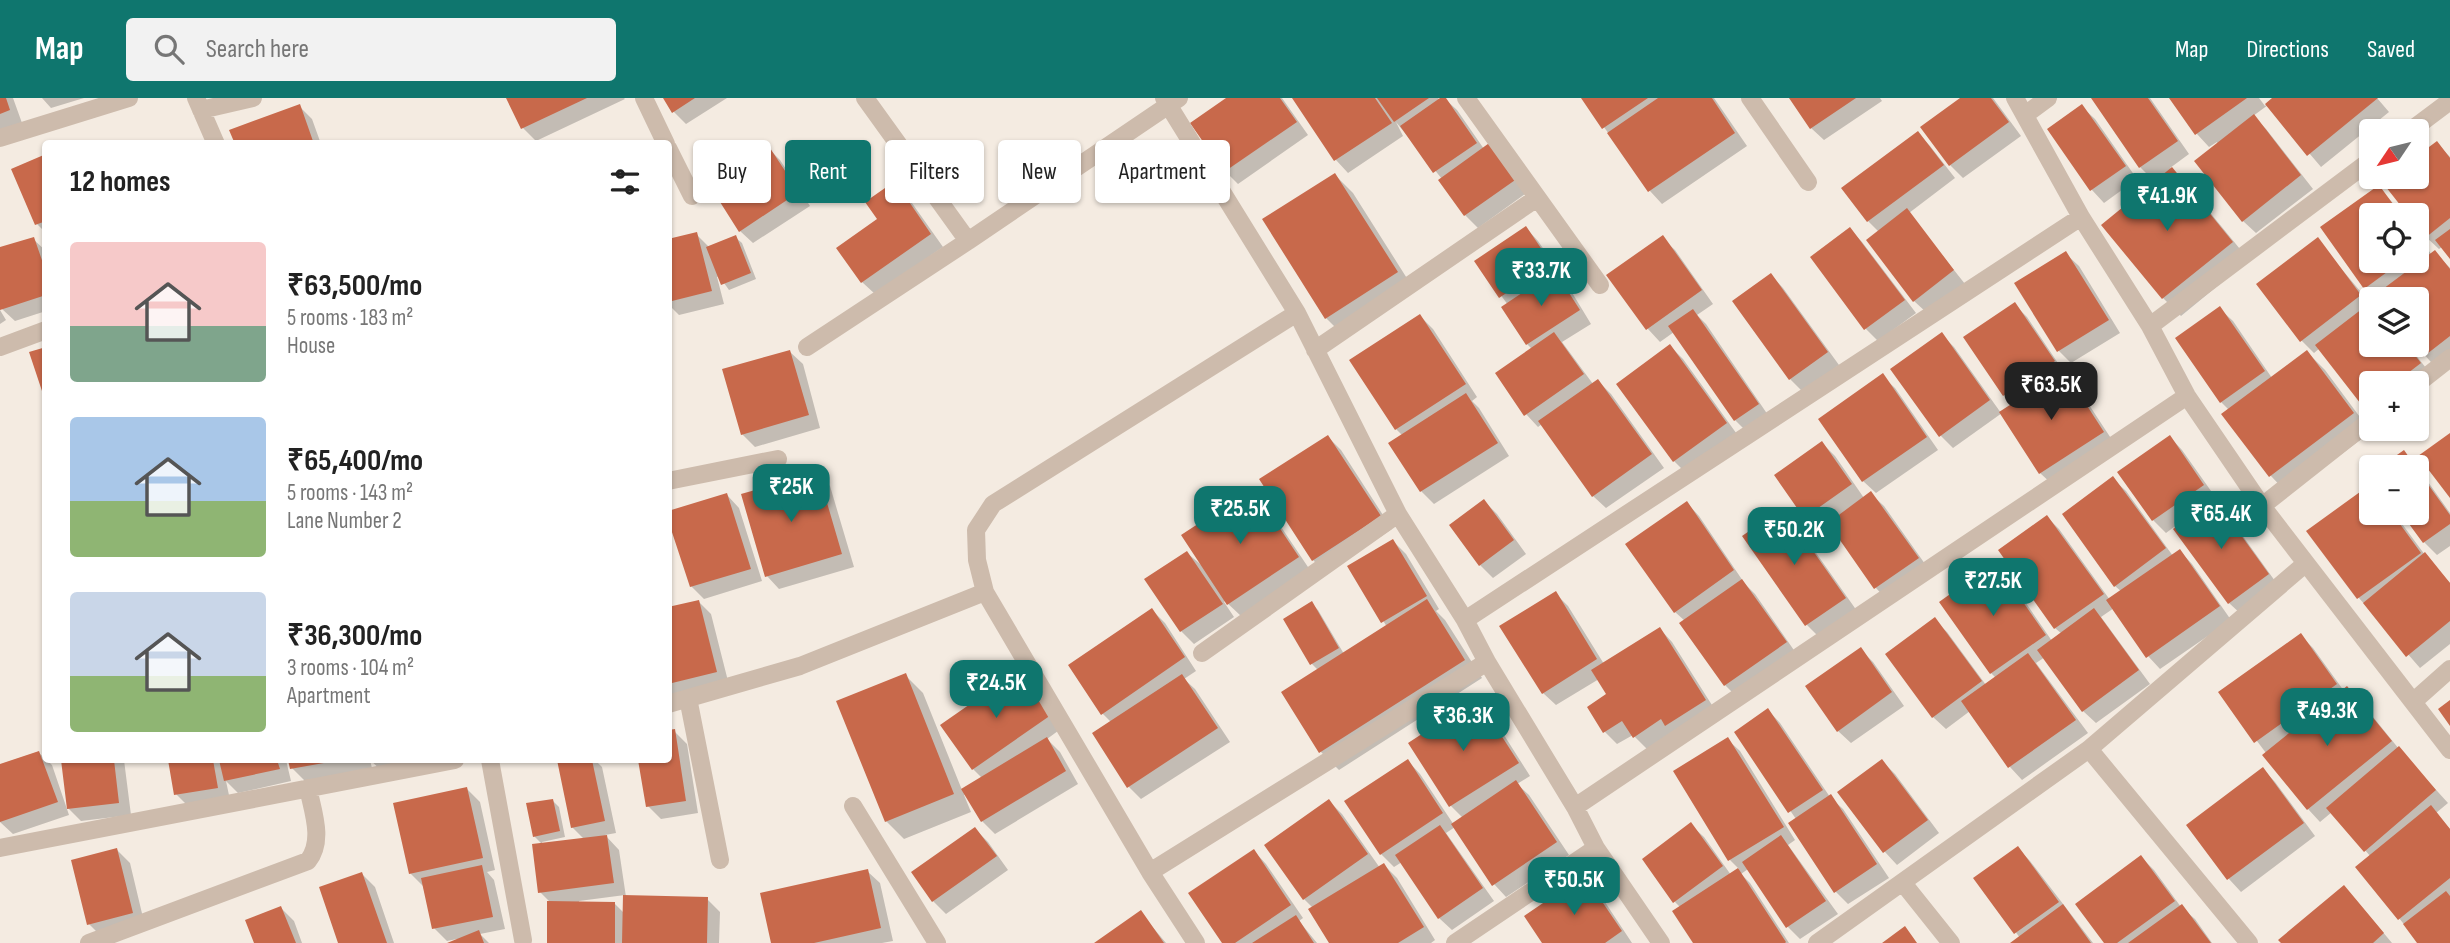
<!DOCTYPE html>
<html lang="en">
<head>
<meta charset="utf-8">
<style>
  body { margin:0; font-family:"Sofia Sans Condensed",sans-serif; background:#f2f2f2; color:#222; height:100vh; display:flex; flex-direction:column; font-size:26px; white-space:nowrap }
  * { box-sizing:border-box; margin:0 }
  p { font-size:23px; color:#767676 }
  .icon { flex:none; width:38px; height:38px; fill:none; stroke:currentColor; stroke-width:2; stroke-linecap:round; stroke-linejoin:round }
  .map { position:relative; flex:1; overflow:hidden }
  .side { position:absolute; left:42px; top:42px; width:630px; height:623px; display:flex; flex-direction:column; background:#fff; border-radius:7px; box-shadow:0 2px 5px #0004 }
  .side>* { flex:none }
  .banner { position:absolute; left:693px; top:42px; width:665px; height:63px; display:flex; gap:14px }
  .needle { width:46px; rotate:235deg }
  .controls { position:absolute; left:2359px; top:21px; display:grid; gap:14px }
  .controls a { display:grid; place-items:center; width:70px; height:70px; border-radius:7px; background:#fff; box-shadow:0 2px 5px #0004; font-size:35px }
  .price { position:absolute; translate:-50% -60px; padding:0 16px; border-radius:14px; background:#0f766e; color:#fff; font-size:23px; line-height:46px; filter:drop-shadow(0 2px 4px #0008) }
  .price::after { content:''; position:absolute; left:50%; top:42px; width:21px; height:16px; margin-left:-10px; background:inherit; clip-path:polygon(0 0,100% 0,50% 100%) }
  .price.current { background:#222; color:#fff }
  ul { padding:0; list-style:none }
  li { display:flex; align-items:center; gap:21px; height:175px; padding:0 28px }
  li span { display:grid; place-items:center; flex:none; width:196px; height:140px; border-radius:7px; color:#555 }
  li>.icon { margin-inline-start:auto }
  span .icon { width:84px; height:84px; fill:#fffc; stroke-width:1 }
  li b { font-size:30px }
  h2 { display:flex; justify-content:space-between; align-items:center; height:84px; padding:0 28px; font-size:30px }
  .tag { padding:0 24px; border-radius:7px; background:#fff; box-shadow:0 2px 5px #0004; font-size:24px; line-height:63px }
  .tag.current { background:#0f766e; color:#fff }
  header { display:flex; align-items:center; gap:42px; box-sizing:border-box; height:98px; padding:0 35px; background:#0f766e; color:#fff }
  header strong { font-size:33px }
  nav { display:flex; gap:38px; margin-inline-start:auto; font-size:24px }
  .search { width:490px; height:63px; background:#f2f2f2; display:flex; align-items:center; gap:18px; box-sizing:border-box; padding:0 24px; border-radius:7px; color:#767676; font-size:26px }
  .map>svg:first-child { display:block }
  .shadow { fill:#0003; fill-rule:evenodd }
  .building { fill:#c8694b }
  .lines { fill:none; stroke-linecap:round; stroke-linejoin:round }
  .minor { stroke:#cdbbac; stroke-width:18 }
</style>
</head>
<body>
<header>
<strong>Map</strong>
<div class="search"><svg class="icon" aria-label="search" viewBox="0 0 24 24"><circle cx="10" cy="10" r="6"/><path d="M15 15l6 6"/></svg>Search here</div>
<nav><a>Map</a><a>Directions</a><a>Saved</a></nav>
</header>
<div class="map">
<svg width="2450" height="845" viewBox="0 0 2450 845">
  <rect width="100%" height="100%" fill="#f4ebe1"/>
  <path class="shadow" d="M0,0H13L22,25L0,32Z
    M42,0H84L51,10Z
    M508,0H624L625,1L536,43L523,30Z
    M665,0H727L686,26L673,13Z
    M1229,0H1282L1308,37L1238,86L1225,73Z
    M1294,0H1438L1440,2L1444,0L1457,12L1484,51L1529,93L1478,130L1465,117L1440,82L1442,81L1396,24L1403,38L1348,75L1336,62Z
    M1583,0H1714L1747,48L1662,106L1650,93Z
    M1791,0H1880L1882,3L1824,42L1811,30Z
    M1963,0H1993L2021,38L1963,80L1950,67L1922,30Z
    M2093,0H2150L2189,56L2170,70L2189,89L2249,162L2181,218L2163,200L2103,127L2163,78L2161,76L2153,82L2140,69Z
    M2171,0H2259L2265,8L2275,0H2377L2389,14L2321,69L2268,7L2253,18L2266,31L2313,91L2256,135L2243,123L2218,46L2217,44L2209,49L2197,36Z
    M299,8L312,21L321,46H236Z
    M2082,9L2095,21L2137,81L2104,105L2092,92L2049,32Z
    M1918,35L1930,48L1955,80L1909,115L1965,186L1927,215L1914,203L1879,134L1868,123Z
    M2437,45L2450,59V159L2442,149L2439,151L2426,139L2417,126V117H2410L2385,84L2392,79H2417V60Z
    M767,49L780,62L810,108L753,145L740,133Z
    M46,58V135L37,126Z
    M1335,77L1353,95L1415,193L1344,238L1326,220Z
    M895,86L907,98L943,149L875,196L862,184Z
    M2379,89L2403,117H2371V163H2417V136L2431,156L2435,154L2450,170V261L2437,271L2416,247L2417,201H2377L2365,189L2322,129Z
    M1526,130L1538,143L1562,178L1560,180L1568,188L1591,226L1562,244L1593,286L1598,283L1611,296L1664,370L1606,410L1593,398L1542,326L1538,329L1526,316L1532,251L1527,246L1508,207L1476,163Z
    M1850,131L1862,144L1916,215L1878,243L1866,231Z
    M696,136L709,149L735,139L742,145L756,181L729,192L719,178L717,179L724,206L679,217L668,206V143Z
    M1662,140L1675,152L1713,206L1697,217L1706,226L1770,320L1748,335L1735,322L1674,234L1660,244L1648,231L1609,178Z
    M33,141L46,153V213L15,223L2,211L0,205V151Z
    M2317,142L2371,206V247H2408L2433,279L2417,285H2371V315L2320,250L2314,255L2301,242Z
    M2066,156L2079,168L2120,235L2071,265L2059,253Z
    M1771,177L1783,190L1839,267L1803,294L1790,281Z
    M2014,206L2027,219L2066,277L2076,287L2116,348L2053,387L2040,375L2002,315L1953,350L1941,338V236L1954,249L2001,315L2014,307L2004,297L1965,239Z
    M668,208L672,220L668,222Z
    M2220,211L2233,223L2272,280L2307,254L2325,272L2371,334L2288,396L2271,378L2224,316L2229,312L2221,304Z
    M0,212L6,222L0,226Z
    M1420,218L1433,231L1477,299L1472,303L1479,310L1509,358L1434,406L1421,393L1403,338L1396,331Z
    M1670,248L1683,261L1739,339L1687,376L1674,363Z
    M790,254L803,266L820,330L755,349L742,336Z
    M1882,278L1895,290L1938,352L1876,395L1863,383Z
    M1328,339L1341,352L1392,431L1326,475L1313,462Z
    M2170,339L2182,352L2216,400L2213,402L2227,416L2280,490L2242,517L2229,505L2174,429L2166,435L2153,422L2120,374Z
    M1822,345L1835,358L1864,400L1871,396L1884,408L1930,473L1888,503L1876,490L1829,423L1818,431L1805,419Z
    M2403,354L2416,367L2450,415V448L2437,457L2424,444L2404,415H2417V369H2383Z
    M818,376L830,388L854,469L779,491L767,478Z
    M2113,381L2126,393L2173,458L2180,453L2192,466L2231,522L2160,571L2148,558L2114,510L2101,519L2150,586L2096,625L2083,613L2045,559L2036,565L2088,635L2022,682L2010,669L1970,613L1946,631L1933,619L1934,522L1947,534L1986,587L1996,580L1991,575L1995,467L2008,479L2052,543L2062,536L2055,530L2047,419L2059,431L2110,502L2122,494L2115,488Z
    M2371,388V415H2394L2425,457L2450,485V546L2420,570L2359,500L2309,433Z
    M1253,392L1265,405L1310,472L1241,518L1225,503L1224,504L1234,519L1194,546L1181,533L1187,455L1205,470Z
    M727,397L739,410L762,483L704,501L691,488Z
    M1484,403L1497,416L1526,456L1493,480L1480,467L1451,427Z
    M1687,405L1699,418L1745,486L1755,496L1798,558L1738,600L1725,587L1685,523L1675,514Z
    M1783,412L1795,425L1857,513L1819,539L1807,527Z
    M1393,443L1406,456L1439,511L1436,513L1445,522L1482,580L1339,672L1321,654L1318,572L1312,566V506L1318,512L1344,556L1387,529L1350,469Z
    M1555,495L1568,508L1604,566L1660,531L1672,544L1717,615L1647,651L1633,637L1617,646L1605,634L1609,597L1599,581L1556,607L1543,595Z
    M699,504L711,516L729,587L668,602V511Z
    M1152,512L1165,525L1196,573L1184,581L1195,591L1230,644L1141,701L1129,689L1112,625L1102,615Z
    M2300,537L2313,550L2344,593L2347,590L2360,603L2399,651L2448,705L2436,715L2450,731V845H2419L2358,769L2371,759L2332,714L2320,724L2308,711L2221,595Z
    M1861,552L1873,564L1904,608L1851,645L1838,633Z
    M1019,574L1031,587L1062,630L1047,641L1060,654L1078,686L995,736L982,723L966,696L964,697L971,714L904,741L886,723L905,577L923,595L962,692L982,680L973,671Z
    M1477,602L1490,615L1530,678L1517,686L1529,697L1569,757L1506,799L1494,786L1455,729L1446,735L1494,803L1452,832L1439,820L1402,764L1394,769L1381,756L1408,663L1420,676L1454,727L1463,720L1451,708L1411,646Z
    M1768,612L1780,625L1830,699L1843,711L1889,780L1848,806L1836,794L1796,721L1736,634Z
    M674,633L687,646L698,715L661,721L648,708L640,662H668Z
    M1727,641L1740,653L1795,742L1788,747L1838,816L1800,841L1788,829L1748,771L1741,776L1750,785L1789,845H1696L1675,814L1681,810L1675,804L1691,727L1704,739L1731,777L1739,771L1730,762Z
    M39,655L52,667L69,717L13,736L0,724V668Z
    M62,662H124L131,717L81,723L68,710Z
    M169,662H286L291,683L238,695L226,683L230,702L189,709L176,696Z
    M290,662H370L372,670L305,683L292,670Z
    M370,662H460L382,673Z
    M559,662H595L602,669L616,735L605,737L619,752L626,799L707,801L720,814L719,845H549V803L540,794L585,742L572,729ZM625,797V816L615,806L579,805V803Z
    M1882,663L1895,676L1939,735L1897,767L1885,754L1840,695Z
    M2263,671L2275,684L2315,738L2241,794L2229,781L2188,727Z
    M467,691L480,704L495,772L487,774L494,782L505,831L480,836L489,845H451L458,842L457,841L447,843L434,830L423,788L410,775Z
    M553,703L559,709L565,739L542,744L543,747L534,738Z
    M1329,703L1342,716L1380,770L1384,767L1397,780L1435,842L1431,845H1331L1311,812L1313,810L1304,801Z
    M975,731L988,744L1008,772L946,816L933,803L913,775Z
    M2018,750L2030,763L2093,845H2013L2020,840L1976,780Z
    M117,752L130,765L145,828L102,839L89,826Z
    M1254,753L1266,766L1303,820L1299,823L1317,845H1224L1191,796Z
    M2141,759L2154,772L2181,809L2195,821L2212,845H2106L2077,806Z
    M867,773L880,785L893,843L882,845H773L762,796Z
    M362,776L375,789L394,845H340L321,790Z
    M1584,779L1597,792L1632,845H1544L1526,818Z
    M2356,802L2392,845H2283L2281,842Z
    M281,810L294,823L302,845H256L247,823Z
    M1140,814L1166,845H1097Z"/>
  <path class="building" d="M0,0H6L10,12L0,16Z
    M506,0H587L521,31Z
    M663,0H695L672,15Z
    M1226,0H1280L1297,24L1224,74L1190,25Z
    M1292,0H1375L1392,25L1334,63Z
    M1377,0H1429L1394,24Z
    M1440,0H1446L1477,45L1433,75L1400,28Z
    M1581,0H1648L1602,31Z
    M1658,0H1712L1735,35L1648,94L1607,35Z
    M1789,0H1856L1810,31Z
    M1960,0H1991L2009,24L1949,68L1920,29Z
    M2091,0H2148L2178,43L2139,70Z
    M2169,0H2247L2195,37Z
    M2272,0H2378L2307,58L2265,6Z
    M300,6L314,46H235L229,32Z
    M2082,6L2126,68L2090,93L2047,31Z
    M2254,16L2301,77L2242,124L2194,63Z
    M1918,33L1944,67L1867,124L1841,90Z
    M1492,43L1518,80L1464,118L1438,82Z
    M2437,43L2450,60V120L2425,140L2417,129V117H2408L2382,84L2389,79H2417V58Z
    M768,47L799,94L739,134L708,85Z
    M46,56V123L35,127L11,71Z
    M2172,69L2233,144L2162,201L2101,127Z
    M1335,75L1398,174L1325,221L1262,121Z
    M895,83L931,136L861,185L836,150L877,121L865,104Z
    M2379,87L2401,117H2371V163H2402L2364,191L2320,129Z
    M1907,110L1954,172L1913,204L1866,142Z
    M1526,128L1551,165L1499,200L1474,163Z
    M1850,129L1905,202L1864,232L1810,159Z
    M2450,131V161L2435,142Z
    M697,134L712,193L668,204V141Z
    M736,137L751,175L721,187L706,149Z
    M1663,137L1702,192L1646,232L1606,177Z
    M34,139L46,174V197L0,212V149Z
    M2318,139L2361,197L2300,244L2256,186Z
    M2435,152L2450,171V238L2423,259L2413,247H2417V201H2378L2375,197Z
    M2066,153L2109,222L2057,254L2014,185Z
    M1555,173L1580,212L1526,247L1501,209Z
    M1771,175L1828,254L1789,282L1732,203Z
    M2015,204L2055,263L2003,298L1963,239Z
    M2371,204V247H2407L2421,265L2395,285H2371V304L2364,310L2315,247Z
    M2220,208L2265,273L2220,305L2175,240Z
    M1693,211L1759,306L1734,323L1668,228Z
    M1420,216L1466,286L1395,332L1349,262Z
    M1554,234L1584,276L1524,318L1495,275Z
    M1942,234L1990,302L1939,339L1890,271Z
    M1670,246L1727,325L1673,364L1616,286Z
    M46,249V302H45L29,254Z
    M790,252L809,317L741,337L722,271Z
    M2307,252L2354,315L2269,379L2221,316Z
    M2064,272L2104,334L2039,376L1999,314Z
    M1883,275L1927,339L1862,384L1818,321Z
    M1598,281L1652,356L1592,399L1538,323Z
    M1466,295L1498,345L1420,394L1388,345Z
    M2450,335V400L2418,358Z
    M1328,337L1381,418L1312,463L1259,381Z
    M2170,337L2204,387L2152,423L2117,374Z
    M1822,343L1852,386L1804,420L1774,377Z
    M2404,352L2416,369H2380Z
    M2417,371L2450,417V426L2423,445L2401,415H2417Z
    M818,374L842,456L765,479L741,396Z
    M2113,378L2166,450L2114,489L2062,416Z
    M2371,386V415H2392L2421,455L2357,501L2306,433Z
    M1253,390L1299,459L1227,507L1181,437Z
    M1871,393L1919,460L1874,491L1828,425Z
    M727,395L751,471L690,489L668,422V413Z
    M1484,401L1514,442L1479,468L1449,427Z
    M2215,401L2269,476L2228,506L2173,431Z
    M1687,403L1734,472L1674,515L1625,446Z
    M1783,410L1846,500L1805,528L1742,438Z
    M2047,417L2104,496L2054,531L1998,452Z
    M1393,441L1427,498L1381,525L1347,468Z
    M2180,451L2220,508L2146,560L2106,502Z
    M1187,453L1223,506L1180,534L1144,481Z
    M2425,454L2450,485V523L2406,559L2363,505Z
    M1995,464L2046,537L1990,576L1939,504Z
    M1742,481L1787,544L1724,588L1679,525Z
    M1556,493L1597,561L1542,596L1499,528Z
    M1427,501L1465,562L1319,655L1281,594Z
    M699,502L717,574L668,586V509Z
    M1312,503L1339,550L1310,567L1283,521Z
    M1152,510L1185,559L1101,617L1068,567Z
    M2094,510L2139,572L2082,614L2037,552Z
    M1935,519L1982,583L1932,620L1885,556Z
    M1660,529L1706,602L1665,628L1661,621L1633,640L1622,623L1603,635L1587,609L1606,596L1591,572Z
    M2301,535L2337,586L2254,645L2218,594Z
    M1861,549L1892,594L1837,634L1805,588Z
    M2028,555L2076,622L2008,670L1961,603Z
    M1019,572L1051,617L972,672L940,627Z
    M906,575L954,696L885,724L836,603Z
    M1182,576L1218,630L1127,690L1092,635Z
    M2347,588L2392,643L2307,712L2262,657Z
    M1477,600L1519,665L1449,709L1408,645Z
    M2450,602V628L2438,611Z
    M1768,610L1823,692L1788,715L1734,634Z
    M675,631L686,703L646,709L638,662H668V632Z
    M1047,639L1066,673L981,724L961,691Z
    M1728,639L1784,729L1728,763L1673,673Z
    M2399,648L2436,692L2364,754L2326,710Z
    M39,653L58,704L0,724V666Z
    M1408,661L1443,715L1380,757L1344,703Z
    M1882,661L1928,722L1883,755L1837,694Z
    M61,662H114L119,705L67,711Z
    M168,662H213L218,690L174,697Z
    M219,662H277L280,671L224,683Z
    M288,662H335V663L290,671Z
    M557,662H592L605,723L571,730Z
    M2263,669L2304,725L2227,782L2186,727Z
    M1516,682L1557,744L1492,788L1451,726Z
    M467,689L483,760L409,776L393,705Z
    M1831,696L1877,766L1834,795L1788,725Z
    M553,701L560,733L533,739L526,705Z
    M1329,701L1368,756L1303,802L1264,747Z
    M2431,707L2450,731V780L2398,822L2355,769Z
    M1691,724L1723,768L1673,805L1642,761Z
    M1440,727L1483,790L1438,821L1395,757Z
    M975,729L997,758L932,804L911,774Z
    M607,737L614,785L538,795L532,746Z
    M1781,737L1826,803L1786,830L1742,764Z
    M2018,748L2059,804L2014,836L1973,780Z
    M117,750L133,815L87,827L71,762Z
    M1254,751L1291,807L1235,845H1222L1188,795Z
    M2141,757L2175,803L2117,845H2104L2075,806Z
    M1384,765L1424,829L1398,845H1329L1308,811Z
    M482,767L493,819L432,831L421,780Z
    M1738,770L1786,844L1785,845H1693L1672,813Z
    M868,771L881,830L814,845H771L760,795Z
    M362,774L387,845H338L319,789Z
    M1584,777L1622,833L1605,845H1542L1524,818Z
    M2344,787L2384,835L2373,845H2281L2278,842Z
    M2446,793L2450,798V845H2417L2403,826Z
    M623,797L708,799L707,845H622Z
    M547,803L615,804V845H547Z
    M2063,806L2091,845H2010Z
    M2182,806L2211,845H2128Z
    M281,808L296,845H254L245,822Z
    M1141,812L1164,845H1094Z
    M1296,817L1314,845H1252Z
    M1905,828L1917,845H1882Z
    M479,832L484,845H447Z"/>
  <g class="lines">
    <path class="minor" d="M196,0L216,46
      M644,0L666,46
      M865,0L968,143L1179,0
      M1164,0L1297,215L1398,416L1465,522L1487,564L1575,709L1596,750L1661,845
      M1466,0L1600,187
      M1750,0L1808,84
      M2015,0L2081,119L2150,228L2187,298L2262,408L2450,652
      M201,12L253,0
      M2025,17L2048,0
      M2410,33L2450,3
      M0,40L129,0
      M668,50L692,98
      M2150,228L2371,62
      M0,249L46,232
      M807,249L968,143
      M1315,252L1537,100
      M2417,286L2450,260
      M668,383L778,361
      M2262,408L2371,322
      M1465,522L2081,119
      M1202,555L1398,416
      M688,600L720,762
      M2414,603L2450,571
      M668,606L800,568L985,494
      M2089,651L2249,845
      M490,662L523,842
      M853,708L937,845
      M1575,709L2187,298
      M0,750L455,662
      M1150,774L1487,564
      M1903,785L1951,845
      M89,845L308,763C324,743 313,714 308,690
      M1196,845L1150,774L985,494L977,462L976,432L993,406L1297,215
      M1455,845L1596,750
      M1817,845L2089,651L2305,466"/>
  </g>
</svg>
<div class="controls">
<a><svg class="needle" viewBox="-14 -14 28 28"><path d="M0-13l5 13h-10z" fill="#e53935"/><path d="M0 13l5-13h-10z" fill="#767676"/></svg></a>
<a><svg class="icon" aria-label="locate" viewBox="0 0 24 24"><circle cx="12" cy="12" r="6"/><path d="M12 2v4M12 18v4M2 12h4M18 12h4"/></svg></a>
<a><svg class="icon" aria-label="layers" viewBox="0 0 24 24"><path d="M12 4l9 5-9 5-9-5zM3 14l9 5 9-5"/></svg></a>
<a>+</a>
<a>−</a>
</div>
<b class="price" style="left:2167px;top:135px">₹41.9K</b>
<b class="price" style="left:1541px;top:210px">₹33.7K</b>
<b class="price current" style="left:2051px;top:324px">₹63.5K</b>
<b class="price" style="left:791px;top:426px">₹25K</b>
<b class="price" style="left:1240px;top:448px">₹25.5K</b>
<b class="price" style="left:2221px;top:453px">₹65.4K</b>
<b class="price" style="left:1794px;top:469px">₹50.2K</b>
<b class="price" style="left:1993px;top:520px">₹27.5K</b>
<b class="price" style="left:996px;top:622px">₹24.5K</b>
<b class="price" style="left:2327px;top:650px">₹49.3K</b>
<b class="price" style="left:1463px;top:655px">₹36.3K</b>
<b class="price" style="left:1574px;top:819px">₹50.5K</b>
<div class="banner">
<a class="tag">Buy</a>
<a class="tag current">Rent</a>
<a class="tag">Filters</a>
<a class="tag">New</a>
<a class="tag">Apartment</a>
</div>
<section class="side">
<h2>12 homes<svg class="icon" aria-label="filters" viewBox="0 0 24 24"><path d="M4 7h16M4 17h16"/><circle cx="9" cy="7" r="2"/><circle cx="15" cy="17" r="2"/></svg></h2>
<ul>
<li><span style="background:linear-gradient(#f6c9c9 60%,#7fa58c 0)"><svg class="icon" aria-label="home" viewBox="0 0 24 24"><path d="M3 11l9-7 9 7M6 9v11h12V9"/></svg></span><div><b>₹63,500/mo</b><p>5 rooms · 183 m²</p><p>House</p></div></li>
<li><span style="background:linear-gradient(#a9c7e8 60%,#8fb573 0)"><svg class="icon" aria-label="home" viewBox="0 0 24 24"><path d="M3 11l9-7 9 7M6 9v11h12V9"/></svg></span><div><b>₹65,400/mo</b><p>5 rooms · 143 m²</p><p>Lane Number 2</p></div></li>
<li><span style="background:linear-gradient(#c9d6e8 60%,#8fb573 0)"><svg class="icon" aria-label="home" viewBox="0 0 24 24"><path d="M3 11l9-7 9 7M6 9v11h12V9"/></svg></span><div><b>₹36,300/mo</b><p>3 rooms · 104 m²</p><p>Apartment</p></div></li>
</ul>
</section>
</div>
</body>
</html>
